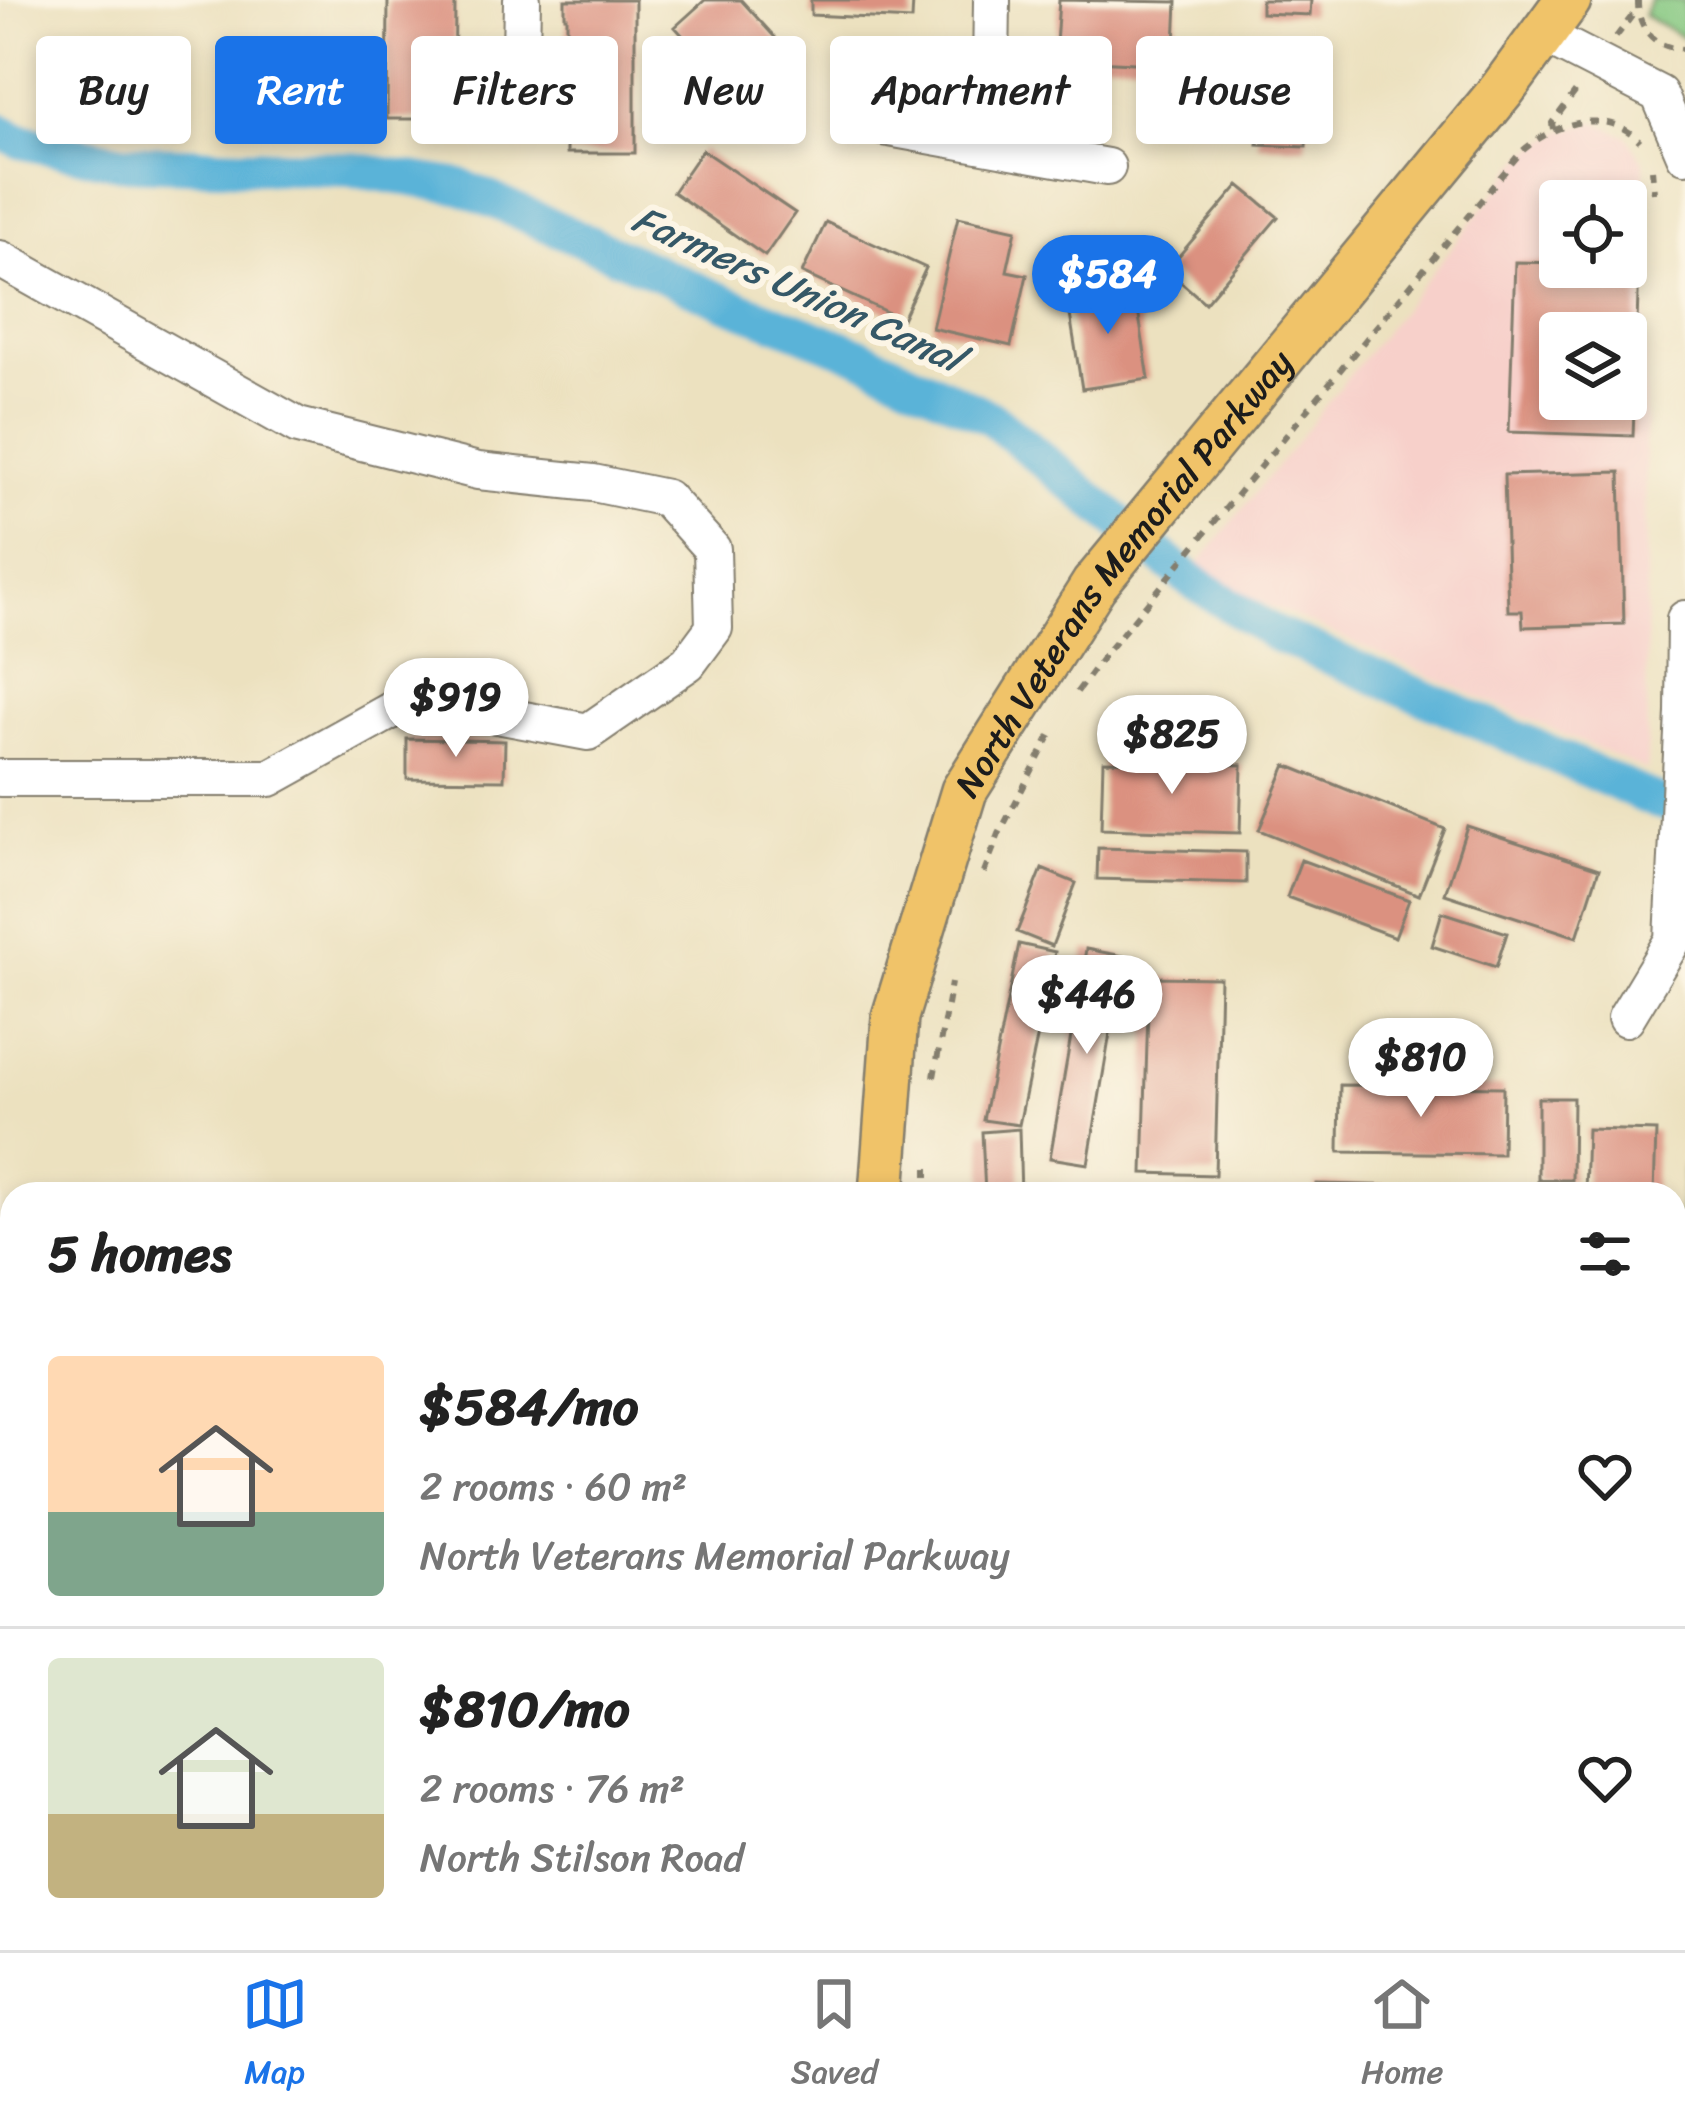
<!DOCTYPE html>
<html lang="en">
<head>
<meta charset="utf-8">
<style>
  body { margin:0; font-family:Sriracha,sans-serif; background:#f6f6f6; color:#222; height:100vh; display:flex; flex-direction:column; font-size:45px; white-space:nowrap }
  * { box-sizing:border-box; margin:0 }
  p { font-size:39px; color:#767676 }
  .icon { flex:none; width:66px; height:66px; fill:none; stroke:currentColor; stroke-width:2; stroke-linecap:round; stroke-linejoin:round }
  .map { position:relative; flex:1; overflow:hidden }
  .details { position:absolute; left:0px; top:1182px; width:1686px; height:768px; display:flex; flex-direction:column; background:#fff; border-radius:36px 36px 0 0; box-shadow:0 6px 18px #0003 }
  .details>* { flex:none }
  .guide { position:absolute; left:36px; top:36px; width:1614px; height:108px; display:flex; gap:24px }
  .buttons { position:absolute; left:1539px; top:180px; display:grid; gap:24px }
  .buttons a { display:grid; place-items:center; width:108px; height:108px; border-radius:12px; background:#fff; box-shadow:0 6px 18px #0003; font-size:60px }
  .price { position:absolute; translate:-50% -102px; padding:0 27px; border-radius:42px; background:#fff; color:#222; font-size:39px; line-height:78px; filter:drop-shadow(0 3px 6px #0008) }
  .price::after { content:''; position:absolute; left:50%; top:72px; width:36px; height:27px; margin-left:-18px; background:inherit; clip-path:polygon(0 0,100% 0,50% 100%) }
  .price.on { background:#1a73e8; color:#fff }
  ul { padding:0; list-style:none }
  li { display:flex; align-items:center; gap:36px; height:300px; padding:0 48px }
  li+li { border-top:3px solid #e0e0e0 }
  li span { display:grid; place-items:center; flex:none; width:336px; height:240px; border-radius:12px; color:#555 }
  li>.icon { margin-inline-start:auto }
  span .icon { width:144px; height:144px; fill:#fffc; stroke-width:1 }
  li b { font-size:51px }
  h2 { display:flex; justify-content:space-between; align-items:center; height:144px; padding:0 48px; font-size:51px }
  .chip { padding:0 42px; border-radius:12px; background:#fff; box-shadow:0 6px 18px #0003; font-size:42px; line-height:108px }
  .chip.on { background:#1a73e8; color:#fff }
  .dock { display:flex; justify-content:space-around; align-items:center; height:168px; border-top:3px solid #e0e0e0; background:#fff; font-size:33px; color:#767676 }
  .dock a { display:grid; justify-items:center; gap:6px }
  .dock .on { color:#1a73e8 }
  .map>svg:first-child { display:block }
  .built { fill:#f7d0ca; fill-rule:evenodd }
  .green { fill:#85c881; stroke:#50724e; stroke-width:3 }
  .forest { fill:#6cac6f; stroke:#446446; stroke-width:3 }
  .water { fill:#5ab3d8; stroke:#3b687a; stroke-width:3 }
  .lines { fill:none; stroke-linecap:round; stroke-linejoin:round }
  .canal { stroke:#5ab3d8; stroke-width:36 }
  .building { fill:#db9180; fill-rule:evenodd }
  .minor-casing { stroke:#847e6e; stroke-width:40 }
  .major-casing { stroke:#847e6e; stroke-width:50 }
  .path { stroke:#847e6e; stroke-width:6; stroke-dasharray:9 9; stroke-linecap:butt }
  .minor { stroke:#fff; stroke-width:36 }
  .major { stroke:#f0c369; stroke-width:45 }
  .labels { text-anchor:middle; stroke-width:12; stroke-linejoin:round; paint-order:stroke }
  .street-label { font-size:36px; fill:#1c1c1c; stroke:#fcf5e5 }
  .water-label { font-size:39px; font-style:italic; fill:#355867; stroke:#fcf5e5 }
</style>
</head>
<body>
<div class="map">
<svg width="1685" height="1950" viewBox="0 0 1685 1950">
  <rect width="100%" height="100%" fill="#fcf5e5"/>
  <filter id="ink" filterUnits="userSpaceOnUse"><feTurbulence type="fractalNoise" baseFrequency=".00833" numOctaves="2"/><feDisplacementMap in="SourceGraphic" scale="24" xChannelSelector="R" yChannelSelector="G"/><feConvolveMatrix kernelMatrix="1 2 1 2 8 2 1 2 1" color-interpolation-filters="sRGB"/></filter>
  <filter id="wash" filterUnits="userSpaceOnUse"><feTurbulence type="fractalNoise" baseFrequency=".004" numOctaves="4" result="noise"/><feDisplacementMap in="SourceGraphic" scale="48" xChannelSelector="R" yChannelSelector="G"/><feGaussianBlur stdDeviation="2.7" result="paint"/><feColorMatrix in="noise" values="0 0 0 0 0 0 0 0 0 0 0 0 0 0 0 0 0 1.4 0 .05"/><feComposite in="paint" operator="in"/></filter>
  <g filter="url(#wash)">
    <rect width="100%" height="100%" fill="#ece1bf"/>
    <path class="built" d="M1596,122L1627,136L1644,162L1647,771L1192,572L1527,153L1563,131ZM1560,201H1626V267H1560ZM1560,333H1626V399H1560Z"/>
    <path class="green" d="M1651,0H1685V39L1644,15Z
      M1685,1165V1374L1674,1376V1267Z"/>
    <path class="forest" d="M0,1333H12V1456L0,1454Z
      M1685,1457V1591L1674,1592V1461Z
      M1674,1882L1685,1895V1950H1185L1198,1938H1674Z
      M0,1887L12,1894V1938H87L107,1950H0Z"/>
    <path class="water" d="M1685,1374V1457L1674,1461V1376Z
      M0,1454L12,1456V1555L0,1547Z
      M1685,1591V1895L1674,1882V1592Z
      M0,1749L12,1756V1894L0,1887Z
      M87,1938H614L734,1944L771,1938H1198L1185,1950H107Z"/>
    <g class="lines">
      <path class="canal" d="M0,131L20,141L122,162L349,169L462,187L727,303L860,355L991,418L1189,579L1275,634L1447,707L1656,801L1685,808"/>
    </g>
    <g id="blocks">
      <path class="building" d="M388,0H455L454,119H387Z
        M565,0H635V153H567V17H565Z
        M705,0H741L790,54L740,99L675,27Z
        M811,0H913L912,20L811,15Z
        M1059,0L1177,2L1174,65L1074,60L1075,45L1056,44Z
        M1261,0H1311L1310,15L1261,13Z
        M1262,59L1311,62L1306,147L1258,145L1259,130L1233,128L1236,79L1261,80Z
        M702,150L795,213L765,256L673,192Z
        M1239,185L1278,217L1205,303L1167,270Z
        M958,217L1016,230L1007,271L1027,275L1011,346L932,328Z
        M826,222L926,268L902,319L802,273Z
        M1515,262L1560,263V267L1639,266L1633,436L1509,432ZM1560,333H1626V399H1560Z
        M1134,285L1149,379L1082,389L1067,296Z
        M1620,472L1624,624L1523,627L1522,611H1508L1504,475Z
        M407,739L505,741L504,780L407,779Z
        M1103,761L1242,765L1240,833L1101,829Z
        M1286,765L1445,829L1419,895L1259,830Z
        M1467,826L1599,869L1577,937L1445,894Z
        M1098,848L1246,852V883L1097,879Z
        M1301,860L1409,900L1395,937L1287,897Z
        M1042,869L1076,883L1052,946L1017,932Z
        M1442,912L1507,933L1496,967L1432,946Z
        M1019,944L1055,952L1019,1125L983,1120Z
        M1086,949L1123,956L1088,1164L1050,1158Z
        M1149,977L1220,978L1215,1175L1143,1173Z
        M1340,1085L1503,1087L1502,1154L1339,1152Z
        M1538,1098H1573L1572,1180H1538Z
        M1019,1129L1021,1194H985L982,1132Z
        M1587,1129L1656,1131L1654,1194H1585Z
        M1316,1184L1412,1186V1194H1315Z
        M1425,1188H1539V1194H1425Z"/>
    </g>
  </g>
  <g filter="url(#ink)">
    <use href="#blocks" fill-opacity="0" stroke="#847e6e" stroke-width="3"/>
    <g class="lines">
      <defs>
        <path id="minor" d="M1542,34L1659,94L1685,155
          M520,107L522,0
          M867,124L1107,167
          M990,146L992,0
          M0,259L298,426L478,471L593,483L666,498L712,549L714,628L688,663L588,732L412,699L270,778H0
          M1626,1018L1673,940L1684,712L1685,619"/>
        <g id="major">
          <path id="s1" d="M882,1194L895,1017L964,791L1094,585L1502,90L1568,0"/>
          <path d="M880,1938V1950"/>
        </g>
      </defs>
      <use href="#minor" class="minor-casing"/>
      <use href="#major" class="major-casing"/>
      <path class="path" d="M1638,0C1637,28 1654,48 1683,49
        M1616,37L1632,16L1638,15
        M1553,129L1552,123L1576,91
        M1652,169L1654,193
        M1077,692L1105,654L1521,152C1554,123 1605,106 1640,141
        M984,873L999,834L1051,734
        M934,1077L951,983
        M927,1168V1194
        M0,1333H12
        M1674,1525L1685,1518
        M935,1938V1950"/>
      <use href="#minor" class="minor"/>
      <use href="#major" class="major"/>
    </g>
  </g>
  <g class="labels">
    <g class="street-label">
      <text dy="13" stroke="none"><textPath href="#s1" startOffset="684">North Veterans Memorial Parkway</textPath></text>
    </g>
    <g class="water-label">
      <text transform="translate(798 288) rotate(24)" y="14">Farmers Union Canal</text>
    </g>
  </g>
</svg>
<div class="buttons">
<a><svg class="icon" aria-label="locate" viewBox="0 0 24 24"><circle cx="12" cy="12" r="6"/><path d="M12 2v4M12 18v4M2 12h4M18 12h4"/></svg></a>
<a><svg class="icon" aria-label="layers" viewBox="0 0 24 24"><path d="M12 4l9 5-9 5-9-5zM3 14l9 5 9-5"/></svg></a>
</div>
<b class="price on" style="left:1108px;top:337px">$584</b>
<b class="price" style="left:456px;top:760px">$919</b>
<b class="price" style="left:1172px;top:797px">$825</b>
<b class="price" style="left:1087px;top:1057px">$446</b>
<b class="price" style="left:1421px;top:1120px">$810</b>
<div class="guide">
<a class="chip">Buy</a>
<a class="chip on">Rent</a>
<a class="chip">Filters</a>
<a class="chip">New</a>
<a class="chip">Apartment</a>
<a class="chip">House</a>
</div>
<section class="details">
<h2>5 homes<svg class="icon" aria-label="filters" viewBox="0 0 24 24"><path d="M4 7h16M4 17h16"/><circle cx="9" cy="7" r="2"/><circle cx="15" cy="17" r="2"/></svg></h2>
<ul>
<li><span style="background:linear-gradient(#ffd9b3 65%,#7fa58c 0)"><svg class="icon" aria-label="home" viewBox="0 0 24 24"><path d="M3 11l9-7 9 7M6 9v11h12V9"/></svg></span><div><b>$584/mo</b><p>2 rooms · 60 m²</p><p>North Veterans Memorial Parkway</p></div><svg class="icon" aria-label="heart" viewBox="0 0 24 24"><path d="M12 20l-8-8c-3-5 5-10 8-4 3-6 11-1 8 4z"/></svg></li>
<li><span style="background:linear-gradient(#dfe7d0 65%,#c2b280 0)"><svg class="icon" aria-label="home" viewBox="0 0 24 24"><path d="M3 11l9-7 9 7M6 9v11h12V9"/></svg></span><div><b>$810/mo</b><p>2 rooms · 76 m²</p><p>North Stilson Road</p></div><svg class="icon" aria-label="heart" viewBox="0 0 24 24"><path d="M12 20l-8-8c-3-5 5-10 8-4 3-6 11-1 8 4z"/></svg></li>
</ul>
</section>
</div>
<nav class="dock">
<a class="on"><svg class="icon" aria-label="map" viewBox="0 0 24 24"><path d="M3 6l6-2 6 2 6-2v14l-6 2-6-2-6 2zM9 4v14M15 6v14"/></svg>Map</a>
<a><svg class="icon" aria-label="saved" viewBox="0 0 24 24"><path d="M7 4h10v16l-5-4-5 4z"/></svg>Saved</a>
<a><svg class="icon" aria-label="home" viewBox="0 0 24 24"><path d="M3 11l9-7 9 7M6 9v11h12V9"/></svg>Home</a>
</nav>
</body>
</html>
